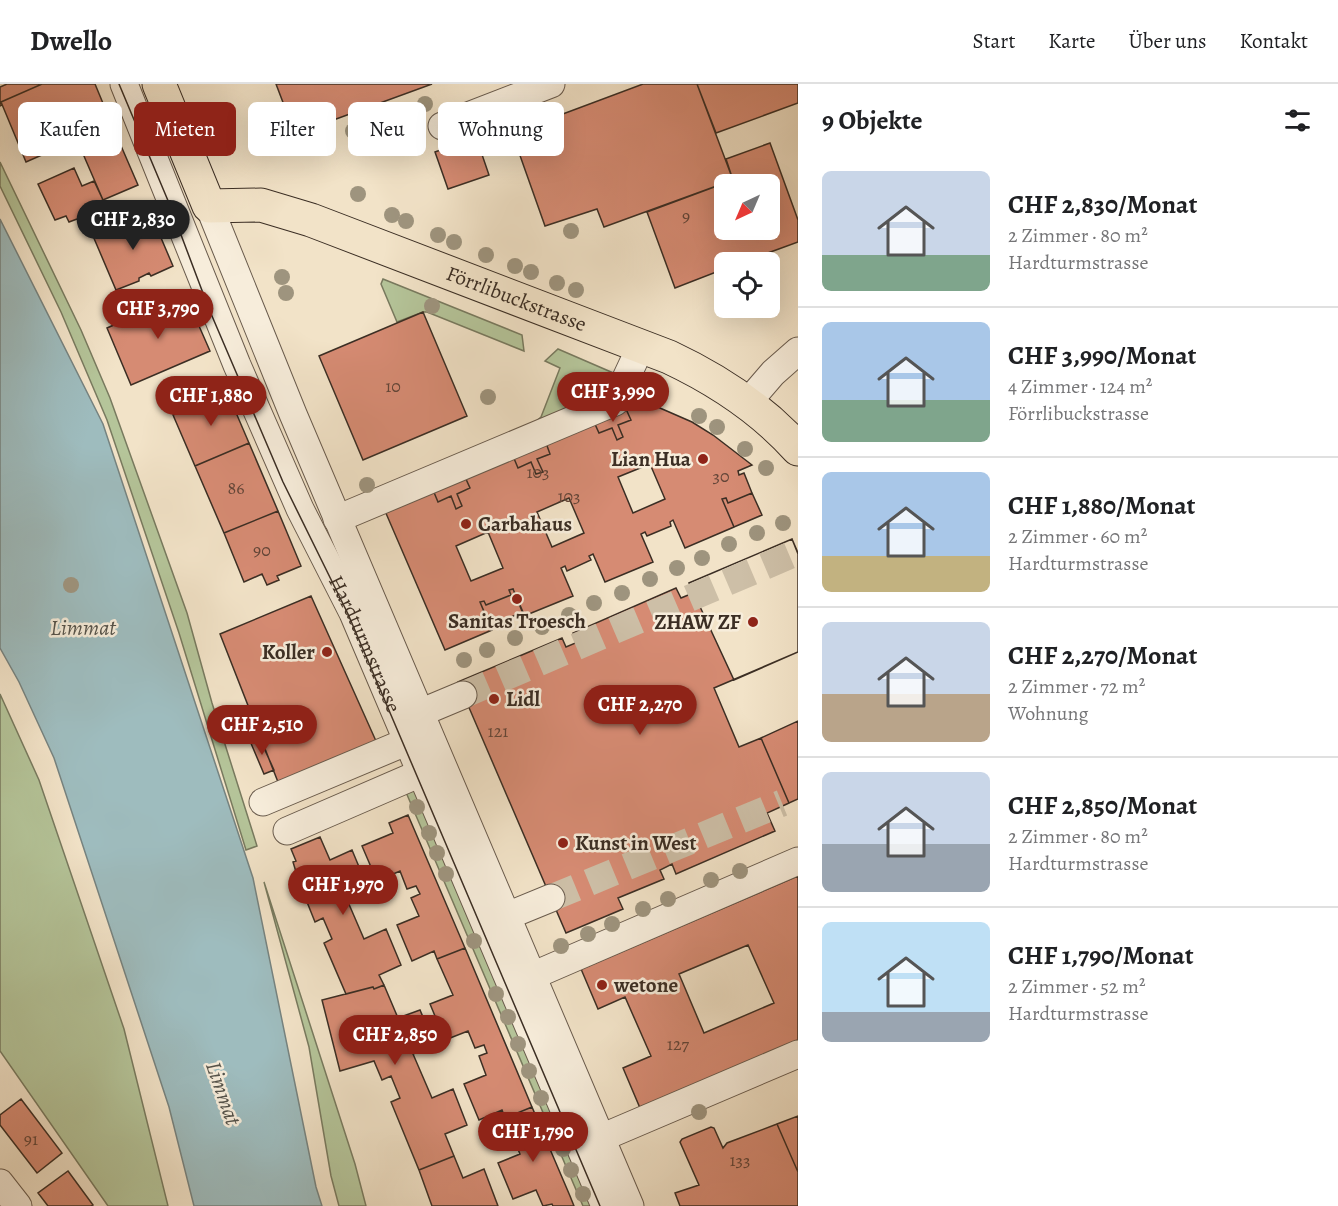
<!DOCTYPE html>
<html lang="de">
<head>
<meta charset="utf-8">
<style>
  body { margin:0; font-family:Alegreya,serif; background:#f6f6f6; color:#202124; height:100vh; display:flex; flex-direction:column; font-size:22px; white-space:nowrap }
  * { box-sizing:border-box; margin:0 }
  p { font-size:20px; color:#757577 }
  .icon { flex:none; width:33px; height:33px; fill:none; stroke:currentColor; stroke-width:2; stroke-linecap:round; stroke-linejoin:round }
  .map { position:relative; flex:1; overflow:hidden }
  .details { display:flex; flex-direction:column; background:#fff; width:540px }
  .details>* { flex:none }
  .top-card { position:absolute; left:18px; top:18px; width:570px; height:54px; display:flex; gap:12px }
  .needle { width:39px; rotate:224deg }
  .fabs { position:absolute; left:714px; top:90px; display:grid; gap:12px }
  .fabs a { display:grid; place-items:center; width:66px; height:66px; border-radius:9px; background:#fff; box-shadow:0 6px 24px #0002; font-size:30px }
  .price { position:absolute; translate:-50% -51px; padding:0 14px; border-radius:21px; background:#8f2418; color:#fff; font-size:20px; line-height:39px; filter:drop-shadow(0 2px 3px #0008) }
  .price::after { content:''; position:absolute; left:50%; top:36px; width:18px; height:14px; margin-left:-9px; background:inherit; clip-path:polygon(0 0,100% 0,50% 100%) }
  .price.selected { background:#222; color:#fff }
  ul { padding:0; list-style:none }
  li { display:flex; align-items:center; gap:18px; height:150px; padding:0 24px }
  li+li { border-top:2px solid #e0e0e0 }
  li span { display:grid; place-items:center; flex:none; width:168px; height:120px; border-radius:9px; color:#555 }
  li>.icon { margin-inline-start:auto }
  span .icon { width:72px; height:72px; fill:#fffc; stroke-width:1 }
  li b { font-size:26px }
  h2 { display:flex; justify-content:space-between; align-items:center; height:72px; padding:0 24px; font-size:26px }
  .pill { padding:0 21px; border-radius:9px; background:#fff; box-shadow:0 6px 24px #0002; font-size:21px; line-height:54px }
  .pill.selected { background:#8f2418; color:#fff }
  header { display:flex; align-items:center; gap:36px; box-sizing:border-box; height:84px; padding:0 30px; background:#fff; border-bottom:2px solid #e0e0e0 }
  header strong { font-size:28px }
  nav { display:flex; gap:33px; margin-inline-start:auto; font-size:21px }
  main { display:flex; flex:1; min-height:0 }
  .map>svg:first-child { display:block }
  .green { fill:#b5c59a; stroke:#787a5f; stroke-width:1.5 }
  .water { fill:#9ebcbe; stroke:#768380; stroke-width:1.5 }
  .building { fill:#d68b73; stroke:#3b2e24; stroke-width:1.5; fill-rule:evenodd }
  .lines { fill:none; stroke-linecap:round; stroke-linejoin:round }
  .minor-tunnel { stroke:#cdbfa7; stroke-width:27; stroke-dasharray:27 14; stroke-linecap:butt }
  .minor-casing { stroke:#695b4d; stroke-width:29 }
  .major-casing { stroke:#3b2e24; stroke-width:35 }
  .minor { stroke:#f7eddb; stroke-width:27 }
  .major { stroke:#f2e3c8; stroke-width:33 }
  .tram { stroke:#3b2e24; stroke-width:1.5 }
  .tree { fill:#9e947e }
  .poi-dot { fill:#8f2418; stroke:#f7eddb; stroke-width:2 }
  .labels { text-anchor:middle; stroke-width:5; stroke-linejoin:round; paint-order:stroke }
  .number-label { font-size:18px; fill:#624538 }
  .street-label { font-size:21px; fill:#3b2e24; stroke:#f7eddb }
  .poi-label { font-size:21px; font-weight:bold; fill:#3b2e24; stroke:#f7eddb; text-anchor:start }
  .water-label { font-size:22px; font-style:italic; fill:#54524a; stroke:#f7eddb }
</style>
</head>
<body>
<header>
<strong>Dwello</strong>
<nav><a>Start</a><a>Karte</a><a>Über uns</a><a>Kontakt</a></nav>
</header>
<main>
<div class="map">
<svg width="798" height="1122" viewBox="0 0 798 1122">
  <rect width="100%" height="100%" fill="#f2e3c8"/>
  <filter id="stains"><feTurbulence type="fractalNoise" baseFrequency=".00333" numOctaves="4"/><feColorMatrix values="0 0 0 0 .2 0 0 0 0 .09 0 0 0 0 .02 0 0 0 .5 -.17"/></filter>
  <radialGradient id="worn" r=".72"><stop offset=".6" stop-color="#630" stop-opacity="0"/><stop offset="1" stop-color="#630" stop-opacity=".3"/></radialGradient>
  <path class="green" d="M0,78L81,246L110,314L187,529L212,619L257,762L246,766L179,549L107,336L61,228L0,102Z
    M383,195L522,251L524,267L427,228H423L397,238L381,200Z
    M558,265L618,291L611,307L528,344L541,333L560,284L545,277Z
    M0,610L39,696L124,945L168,1122H108L0,967Z
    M415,702L594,1122H583L405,706Z
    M264,798L355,1080L366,1122H339L331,1092L309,963Z"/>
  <path class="water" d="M0,135L103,340L253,794L316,1103L322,1122H194L169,1023L54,674L19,598L0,564Z"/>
  <path class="building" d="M7,0H42L1,18L2,21L0,22V3Z
    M42,0H95L112,41L63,62L64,64L61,65L60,63L26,78L1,18Z
    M276,0H432L295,50Z
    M643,0H697L733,96L604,143L597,125L545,142L512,49Z
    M697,0H798V19L716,49Z
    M112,41L138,101L103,116L77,56Z
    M476,53L489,91L448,105L435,68Z
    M770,59L798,136V158L743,178H724V185L675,204L647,128L733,96L726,75ZM724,100H770V146H724Z
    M74,84L82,102L94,97L103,116L81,125L84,132L77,135L69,138L66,132L55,136L38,100Z
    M150,128L173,182L151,192L149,189L139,194V197L116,206L93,152Z
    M185,210L210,267L131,301L107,244Z
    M423,228L467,332L363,376L319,272Z
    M225,303L249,359L195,382L173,331L191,323L188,314L200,309L201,313Z
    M637,314L692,338L713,351L752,381L738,387L739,391L744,389L752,409L728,419L726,414L722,415L734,443L685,464L673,436L670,438L671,442L647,452L645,448L641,450L653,478L605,498L593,470L589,472L591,476L567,487L565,482L561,484L573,512L524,532L513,505L509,506L511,511L486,521L484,517L480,518L492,546L445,566L385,427L433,406L438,418L451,412L456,425L462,422L457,410L470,404L465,393L513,372L518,384L531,378L536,390L543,388L537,375L550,370L546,359L594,338L599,349L612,344L617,356L623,353L618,341L631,336L626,325L633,321ZM650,380L665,415L633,429L618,393ZM569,414L584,449L552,463L537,428ZM488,448L503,484L471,497L456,462Z
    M626,325L631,336L618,341L623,353L617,356L612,344L599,349L594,338Z
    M249,359L278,427L224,449L195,382Z
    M546,359L550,370L537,375L543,388L536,390L531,378L518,384L513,372Z
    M465,393L470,404L457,410L462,422L456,425L451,412L438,418L433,406Z
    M752,409L762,431L734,443L722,415L726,414L728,419Z
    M278,427L301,482L277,492L279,496L267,501L262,490L244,498L224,449Z
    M792,455L798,469V568L714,604L739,663L761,654L789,719L767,729L775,747L676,790L672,780L660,786L664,795L618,814L623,825L566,849L458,598L562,554L566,563L578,558L573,549L676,504L681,514L693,509L689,499Z
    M792,455L798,470V568L734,596L689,499Z
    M513,505L523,528L490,542L480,518L484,517L486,521L511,511L509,506Z
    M311,512L376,657L278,698L220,550Z
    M798,637V715L789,719L761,654Z
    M259,653L274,686L264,690L250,657Z
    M408,731L465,864L437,875L434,867L412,877L397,841L419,832L411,814L420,810L416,802L407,805L400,787L377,797L362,762L393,749L389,739Z
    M320,753L330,776L352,766L367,802L345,811L364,855L386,845L401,881L379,891L384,901L374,905L373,903L346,910L324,859L332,855L323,834L315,838L299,798L293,778L296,777L291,765Z
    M798,792V956L640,1024L623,984L651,972L625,913L598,925L581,885ZM748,861L774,919L704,949L679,890Z
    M465,864L532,1023L505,1034L502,1026L479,1036L464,1000L486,991L479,972L487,969L484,961L475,964L468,947L445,956L430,920L453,911L437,875Z
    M384,901L398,934L420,926L435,961L413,970L432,1014L453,1005L467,1041L445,1050L454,1072L419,1086L391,1018L400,1014L391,992L382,996L374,977L340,987L322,916L373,903L374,905Z
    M21,1015L62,1069L37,1089L0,1041V1031Z
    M532,1023L570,1112L574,1122H553L552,1120L543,1122L536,1106L513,1115L498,1079L520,1070L505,1034Z
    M798,1032V1088L777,1040Z
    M777,1040L798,1088V1122H680L675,1109L699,1101L680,1058L682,1055L711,1043L714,1044L723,1064L727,1059Z
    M454,1072L463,1094L484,1085L498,1122H432L419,1086Z
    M68,1087L93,1121L91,1122H48L38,1109Z"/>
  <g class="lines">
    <path class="minor-tunnel" d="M463,611L798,468
      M551,814L782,719"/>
    <defs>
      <g id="minor">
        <path id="s1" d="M124,0L237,281L300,425L353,529L605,1122"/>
        <path d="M442,42L551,0"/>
        <path d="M209,122L293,330L630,1122"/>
        <path d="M748,318L773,289L798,267"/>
        <path d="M337,435L615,318L641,262"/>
        <path d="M420,629L463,611"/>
        <path d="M263,718L425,650"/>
        <path d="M287,747L437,682"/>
        <path d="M507,832L551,814"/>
        <path d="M532,892L798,777"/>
        <path d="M601,1054L798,970"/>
        <path d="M0,1099L18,1122"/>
      </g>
      <g id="major">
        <path id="s2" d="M159,0L209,122L261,121L311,136L669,273C718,296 762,325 798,365"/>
      </g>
    </defs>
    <use href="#minor" class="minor-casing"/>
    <use href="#major" class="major-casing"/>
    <use href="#minor" class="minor"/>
    <use href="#major" class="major"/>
    <path class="tram" d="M119,0L169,119L209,225L283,398L348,530L600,1122"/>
  </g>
  <g class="tree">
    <circle cx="425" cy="20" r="8"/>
    <circle cx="384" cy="34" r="8"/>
    <circle cx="353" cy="47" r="8"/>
    <circle cx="313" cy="60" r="8"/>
    <circle cx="358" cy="110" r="8"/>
    <circle cx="392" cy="131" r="8"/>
    <circle cx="406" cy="137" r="8"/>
    <circle cx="571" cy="147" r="8"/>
    <circle cx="438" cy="151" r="8"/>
    <circle cx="454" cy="158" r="8"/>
    <circle cx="486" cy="171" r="8"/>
    <circle cx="515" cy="182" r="8"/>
    <circle cx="531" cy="188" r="8"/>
    <circle cx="282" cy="193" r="8"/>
    <circle cx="557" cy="199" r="8"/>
    <circle cx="576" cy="206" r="8"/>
    <circle cx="286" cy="209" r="8"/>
    <circle cx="432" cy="222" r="8"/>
    <circle cx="578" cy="299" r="8"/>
    <circle cx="488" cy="313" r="8"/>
    <circle cx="699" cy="332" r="8"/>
    <circle cx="717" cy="343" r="8"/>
    <circle cx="745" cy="365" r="8"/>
    <circle cx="766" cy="384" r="8"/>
    <circle cx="367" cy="401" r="8"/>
    <circle cx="783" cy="439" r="8"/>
    <circle cx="757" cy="449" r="8"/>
    <circle cx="729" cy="460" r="8"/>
    <circle cx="702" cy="474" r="8"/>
    <circle cx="677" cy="484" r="8"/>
    <circle cx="650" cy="495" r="8"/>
    <circle cx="71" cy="501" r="8"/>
    <circle cx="622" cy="509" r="8"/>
    <circle cx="594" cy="519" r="8"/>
    <circle cx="569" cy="531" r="8"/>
    <circle cx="542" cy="543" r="8"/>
    <circle cx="515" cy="554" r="8"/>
    <circle cx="487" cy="566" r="8"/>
    <circle cx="464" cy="576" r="8"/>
    <circle cx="417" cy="723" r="8"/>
    <circle cx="429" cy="749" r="8"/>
    <circle cx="437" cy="769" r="8"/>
    <circle cx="740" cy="787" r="8"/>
    <circle cx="446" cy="790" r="8"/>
    <circle cx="711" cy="796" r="8"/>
    <circle cx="668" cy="815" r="8"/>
    <circle cx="643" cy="825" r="8"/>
    <circle cx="612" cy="840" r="8"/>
    <circle cx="588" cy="850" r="8"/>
    <circle cx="474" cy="857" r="8"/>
    <circle cx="561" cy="862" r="8"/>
    <circle cx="496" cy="910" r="8"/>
    <circle cx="508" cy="933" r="8"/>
    <circle cx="518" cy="960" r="8"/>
    <circle cx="529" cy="987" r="8"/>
    <circle cx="541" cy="1014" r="8"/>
    <circle cx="699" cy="1028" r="8"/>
    <circle cx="551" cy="1038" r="8"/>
    <circle cx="563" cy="1065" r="8"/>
    <circle cx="571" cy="1086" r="8"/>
    <circle cx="583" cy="1110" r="8"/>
  </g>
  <g class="poi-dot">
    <circle cx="703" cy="375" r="6"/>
    <circle cx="466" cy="440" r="6"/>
    <circle cx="517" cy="515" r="6"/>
    <circle cx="753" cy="538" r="6"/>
    <circle cx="327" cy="568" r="6"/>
    <circle cx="494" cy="615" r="6"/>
    <circle cx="563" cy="759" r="6"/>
    <circle cx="602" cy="901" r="6"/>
  </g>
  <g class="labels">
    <g class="number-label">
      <text x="686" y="138">9</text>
      <text x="393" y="308">10</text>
      <text x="538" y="394">103</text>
      <text x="721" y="398">30</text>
      <text x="236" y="410">86</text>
      <text x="569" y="418">103</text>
      <text x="262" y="472">90</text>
      <text x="498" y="653">121</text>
      <text x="678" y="966">127</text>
      <text x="31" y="1061">91</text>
      <text x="740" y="1082">133</text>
    </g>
    <g class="street-label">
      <text dy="7" stroke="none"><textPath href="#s2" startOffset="456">Förrlibuckstrasse</textPath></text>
      <text dy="7" stroke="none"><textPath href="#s1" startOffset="610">Hardturmstrasse</textPath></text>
    </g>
    <g class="poi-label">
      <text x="691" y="382" text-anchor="end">Lian Hua</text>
      <text x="478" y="447">Carbahaus</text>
      <text x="517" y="544" text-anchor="middle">Sanitas Troesch</text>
      <text x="741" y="545" text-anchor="end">ZHAW ZF</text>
      <text x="315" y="575" text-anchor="end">Koller</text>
      <text x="506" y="622">Lidl</text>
      <text x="575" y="766">Kunst in West</text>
      <text x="614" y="908">wetone</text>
    </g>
    <g class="water-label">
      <text x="83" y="551">Limmat</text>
      <text transform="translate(224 1009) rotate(71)" y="8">Limmat</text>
    </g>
  </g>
  <rect width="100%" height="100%" filter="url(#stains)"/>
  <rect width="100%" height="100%" fill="url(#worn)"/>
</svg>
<div class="fabs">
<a><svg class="needle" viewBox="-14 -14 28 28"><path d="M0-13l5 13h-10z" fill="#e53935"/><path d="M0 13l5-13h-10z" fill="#757577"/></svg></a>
<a><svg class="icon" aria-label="locate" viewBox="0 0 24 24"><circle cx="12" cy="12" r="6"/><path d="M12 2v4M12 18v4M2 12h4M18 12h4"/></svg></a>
</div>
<b class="price selected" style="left:133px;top:167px">CHF 2,830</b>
<b class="price" style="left:158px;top:256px">CHF 3,790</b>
<b class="price" style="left:613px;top:339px">CHF 3,990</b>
<b class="price" style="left:211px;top:343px">CHF 1,880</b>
<b class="price" style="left:640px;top:652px">CHF 2,270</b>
<b class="price" style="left:262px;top:672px">CHF 2,510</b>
<b class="price" style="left:343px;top:832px">CHF 1,970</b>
<b class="price" style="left:395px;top:982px">CHF 2,850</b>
<b class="price" style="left:533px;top:1079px">CHF 1,790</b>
<div class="top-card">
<a class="pill">Kaufen</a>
<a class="pill selected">Mieten</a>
<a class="pill">Filter</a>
<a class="pill">Neu</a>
<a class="pill">Wohnung</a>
</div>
</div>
<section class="details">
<h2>9 Objekte<svg class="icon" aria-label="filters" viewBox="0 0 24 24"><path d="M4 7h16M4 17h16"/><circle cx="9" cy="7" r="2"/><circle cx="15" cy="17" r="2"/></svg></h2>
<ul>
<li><span style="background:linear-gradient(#c9d6e8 70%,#7fa58c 0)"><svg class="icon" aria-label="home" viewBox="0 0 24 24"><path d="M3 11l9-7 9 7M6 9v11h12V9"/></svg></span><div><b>CHF 2,830/Monat</b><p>2 Zimmer · 80 m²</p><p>Hardturmstrasse</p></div></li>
<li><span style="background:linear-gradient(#a9c7e8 65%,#7fa58c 0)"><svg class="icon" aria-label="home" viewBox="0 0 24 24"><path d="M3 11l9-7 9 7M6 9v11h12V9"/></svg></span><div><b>CHF 3,990/Monat</b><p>4 Zimmer · 124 m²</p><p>Förrlibuckstrasse</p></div></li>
<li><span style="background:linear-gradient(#a9c7e8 70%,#c2b280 0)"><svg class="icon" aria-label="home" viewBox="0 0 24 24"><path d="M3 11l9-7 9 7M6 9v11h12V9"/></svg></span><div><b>CHF 1,880/Monat</b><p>2 Zimmer · 60 m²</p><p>Hardturmstrasse</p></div></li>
<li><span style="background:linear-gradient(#c9d6e8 60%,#b9a48a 0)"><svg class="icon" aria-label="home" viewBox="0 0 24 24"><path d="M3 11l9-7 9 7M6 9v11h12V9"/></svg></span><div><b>CHF 2,270/Monat</b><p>2 Zimmer · 72 m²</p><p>Wohnung</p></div></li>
<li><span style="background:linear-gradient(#c9d6e8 60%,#9aa5b1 0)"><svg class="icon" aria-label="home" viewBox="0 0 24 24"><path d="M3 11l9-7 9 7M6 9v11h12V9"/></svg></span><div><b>CHF 2,850/Monat</b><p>2 Zimmer · 80 m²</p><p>Hardturmstrasse</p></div></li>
<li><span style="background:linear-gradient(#bfe0f5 75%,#9aa5b1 0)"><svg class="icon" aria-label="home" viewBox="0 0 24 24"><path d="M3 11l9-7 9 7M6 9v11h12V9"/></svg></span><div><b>CHF 1,790/Monat</b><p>2 Zimmer · 52 m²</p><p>Hardturmstrasse</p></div></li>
</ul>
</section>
</main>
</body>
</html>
